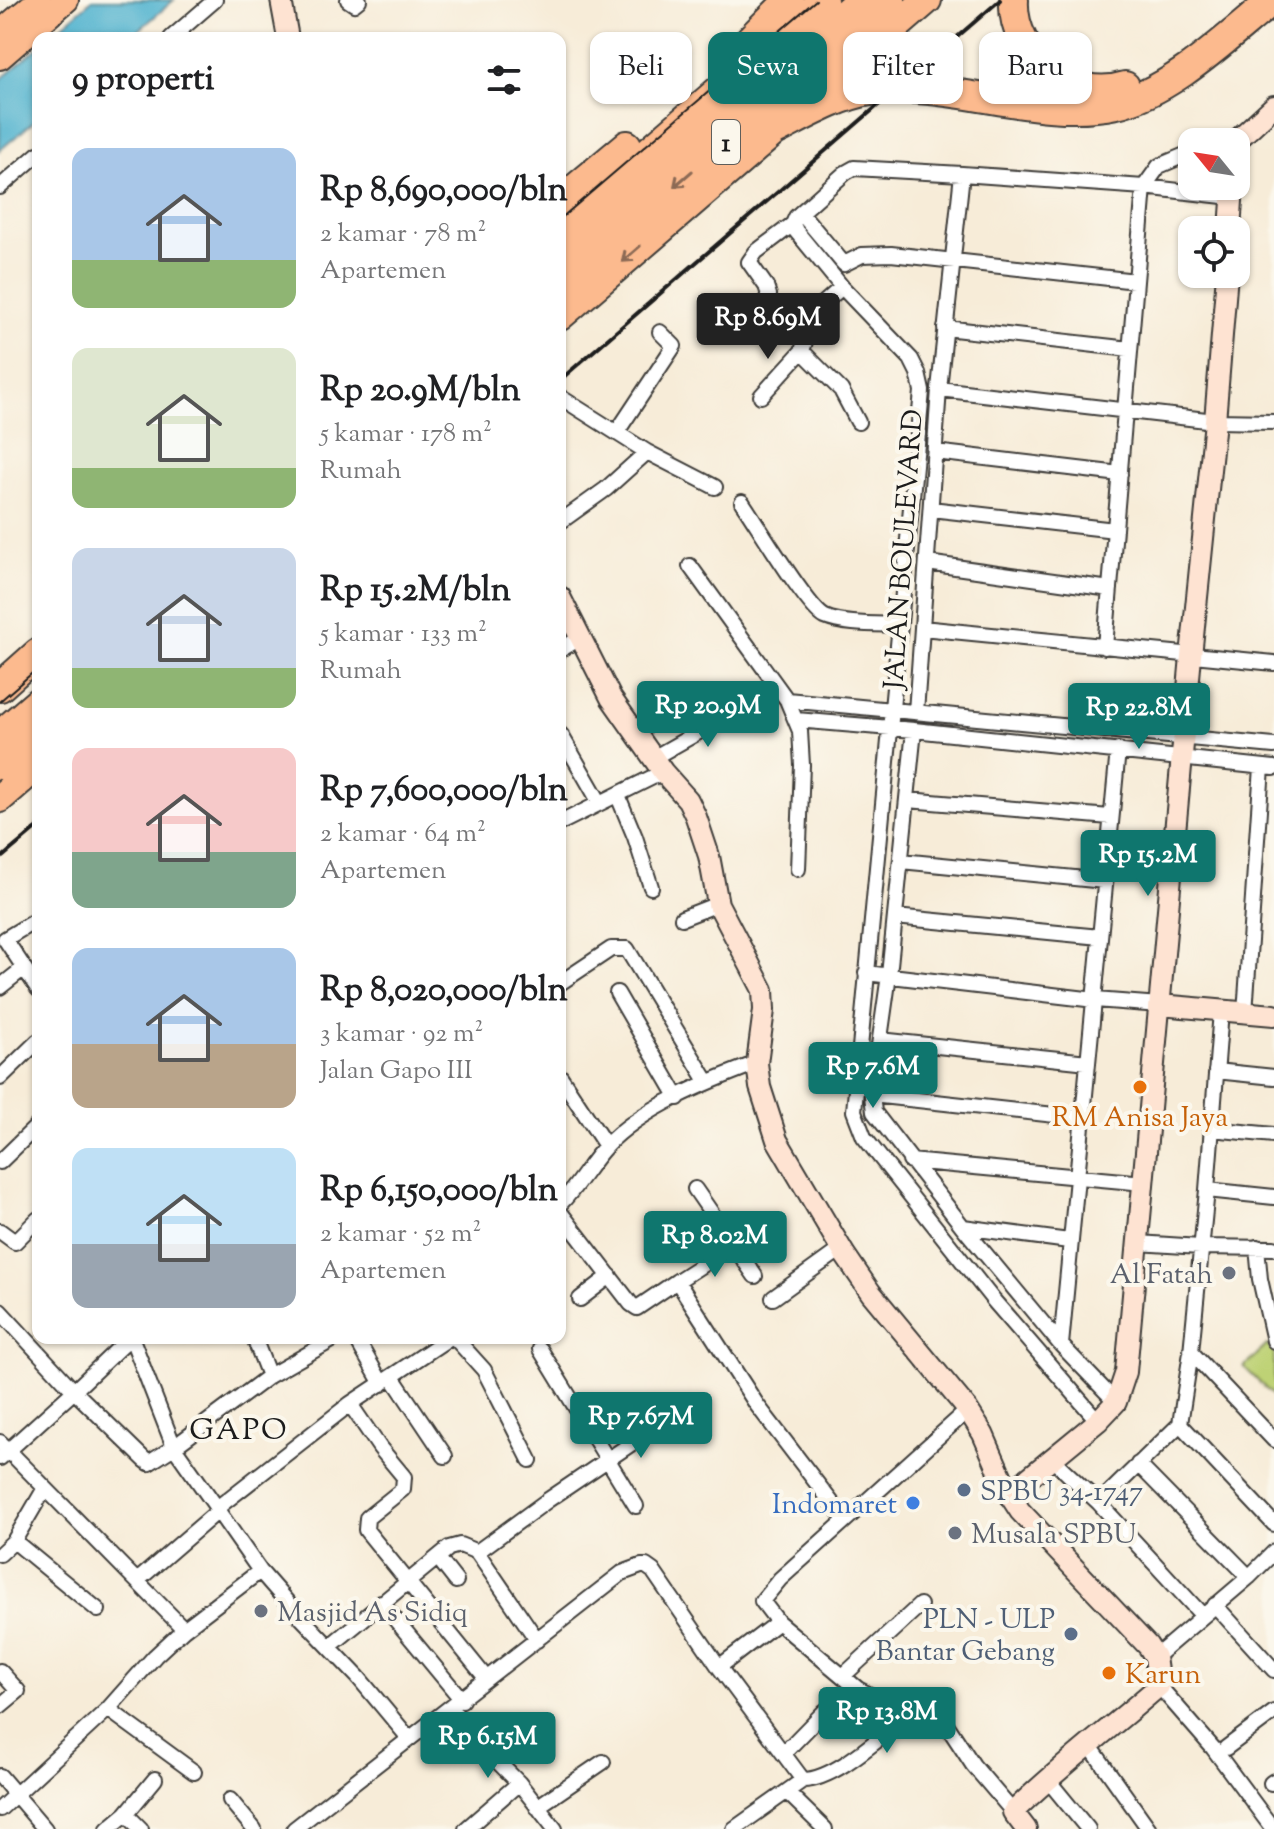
<!DOCTYPE html>
<html lang="id">
<head>
<meta charset="utf-8">
<style>
  body { margin:0; font-family:"Sorts Mill Goudy",serif; background:#f6f6f6; color:#202124; height:100vh; display:flex; flex-direction:column; font-size:30px; white-space:nowrap }
  * { box-sizing:border-box; margin:0 }
  p { font-size:26px; color:#757577 }
  .icon { flex:none; width:44px; height:44px; fill:none; stroke:currentColor; stroke-width:2; stroke-linecap:round; stroke-linejoin:round }
  .map { position:relative; flex:1; overflow:hidden }
  .details { position:absolute; left:32px; top:32px; width:534px; height:1312px; display:flex; flex-direction:column; background:#fff; border-radius:16px; box-shadow:0 2px 6px #0004 }
  .details>* { flex:none }
  .guide { position:absolute; left:590px; top:32px; width:564px; height:72px; display:flex; gap:16px }
  .needle { width:52px; rotate:300deg }
  .controls { position:absolute; left:1178px; top:128px; display:grid; gap:16px }
  .controls a { display:grid; place-items:center; width:72px; height:72px; border-radius:16px; background:#fff; box-shadow:0 2px 6px #0004; font-size:40px }
  .price { position:absolute; translate:-50% -68px; padding:0 18px; border-radius:8px; background:#0f766e; color:#fff; font-size:26px; line-height:52px; filter:drop-shadow(0 2px 4px #0008) }
  .price::after { content:''; position:absolute; left:50%; top:48px; width:24px; height:18px; margin-left:-12px; background:inherit; clip-path:polygon(0 0,100% 0,50% 100%) }
  .price.selected { background:#222; color:#fff }
  ul { padding:0; list-style:none }
  li { display:flex; align-items:center; gap:24px; height:200px; padding:0 40px }
  li span { display:grid; place-items:center; flex:none; width:224px; height:160px; border-radius:16px; color:#555 }
  li>.icon { margin-inline-start:auto }
  span .icon { width:96px; height:96px; fill:#fffc; stroke-width:1 }
  li b { font-size:34px }
  h2 { display:flex; justify-content:space-between; align-items:center; height:96px; padding:0 40px; font-size:34px }
  .tag { padding:0 28px; border-radius:16px; background:#fff; box-shadow:0 2px 6px #0004; font-size:28px; line-height:72px }
  .tag.selected { background:#0f766e; color:#fff }
  .map>svg:first-child { display:block }
  .green { fill:#bed275; stroke:#6d7748; stroke-width:2 }
  .water { fill:#50b2cf; stroke:#366776; stroke-width:2 }
  .lines { fill:none; stroke-linecap:round; stroke-linejoin:round }
  .street-casing { stroke:#3d3b38; stroke-width:18 }
  .secondary-casing { stroke:#3d3b38; stroke-width:24 }
  .primary-casing { stroke:#3d3b38; stroke-width:28 }
  .highway-casing { stroke:#3d3b38; stroke-width:32 }
  .street { stroke:#fff; stroke-width:14 }
  .secondary { stroke:#fee3d2; stroke-width:20 }
  .primary { stroke:#fcba8e; stroke-width:24 }
  .highway { stroke:#fcba8e; stroke-width:28 }
  .tram { stroke:#1c1c1c; stroke-width:2 }
  .rail { stroke:#1c1c1c; stroke-width:4 }
  .oneway { stroke:#8c6b55 }
  .food-dot { fill:#e8710a; stroke:#fbf7ec; stroke-width:3 }
  .worship-dot { fill:#6b7280; stroke:#fbf7ec; stroke-width:3 }
  .service-dot { fill:#5c6f8a; stroke:#fbf7ec; stroke-width:3 }
  .shop-dot { fill:#3f7fe0; stroke:#fbf7ec; stroke-width:3 }
  .labels { text-anchor:middle; stroke-width:8; stroke-linejoin:round; paint-order:stroke }
  .shield { fill:#fbf7ec; stroke:#5f5e5a; stroke-width:2 }
  .shield-label { font-size:26px; font-weight:bold; fill:#1c1c1c }
  .street-label { font-size:28px; fill:#1c1c1c; stroke:#fbf7ec }
  .food-label { font-size:28px; fill:#c56008; stroke:#fbf7ec }
  .worship-label { font-size:28px; fill:#5b616d; stroke:#fbf7ec; text-anchor:start }
  .service-label { font-size:28px; fill:#4e5e75; stroke:#fbf7ec; text-anchor:start }
  .shop-label { font-size:28px; fill:#366cbe; stroke:#fbf7ec; text-anchor:end }
  .neighbourhood-label { font-size:30px; letter-spacing:2px; fill:#1c1c1c; stroke:#fbf7ec }
</style>
</head>
<body>
<div class="map">
<svg width="1274" height="1829" viewBox="0 0 1274 1829">
  <rect width="100%" height="100%" fill="#fbf7ec"/>
  <filter id="ink" filterUnits="userSpaceOnUse"><feTurbulence type="fractalNoise" baseFrequency=".0125" numOctaves="2"/><feDisplacementMap in="SourceGraphic" scale="16" xChannelSelector="R" yChannelSelector="G"/><feConvolveMatrix kernelMatrix="1 2 1 2 8 2 1 2 1" color-interpolation-filters="sRGB"/></filter>
  <filter id="wash" filterUnits="userSpaceOnUse"><feTurbulence type="fractalNoise" baseFrequency=".006" numOctaves="4" result="noise"/><feDisplacementMap in="SourceGraphic" scale="32" xChannelSelector="R" yChannelSelector="G"/><feGaussianBlur stdDeviation="1.8" result="paint"/><feColorMatrix in="noise" values="0 0 0 0 0 0 0 0 0 0 0 0 0 0 0 0 0 1.4 0 .05"/><feComposite in="paint" operator="in"/></filter>
  <g filter="url(#wash)">
    <rect width="100%" height="100%" fill="#f7ecd8"/>
    <path class="green" d="M1267,1345L1274,1352V1397L1244,1367Z"/>
    <path class="water" d="M92,0H174L130,38H48Z
      M38,47V118L0,150V80Z"/>
  </g>
  <g filter="url(#ink)">
    <g class="lines">
      <defs>
        <path id="street" d="M348,0L354,4L359,0
          M171,38L215,0
          M962,174L854,168L845,173L796,217L793,224L796,231L842,287L911,359L918,373L922,391L854,1111L864,1137L994,1301L1098,1421
          M0,187L38,154
          M801,213L844,264L862,255L891,254L1136,281
          M945,328L1130,349
          M746,334L769,295L766,286L749,262L756,252L793,224
          M802,351L841,390L858,422
          M939,389L1215,421L1274,422
          M761,396L802,351L815,311L842,287
          M560,397L647,452L715,487
          M617,432L674,346L660,332
          M935,452L1120,474
          M742,502C756,522 808,609 825,617C843,625 878,624 899,625
          M931,509L1115,530
          M560,522L606,489L647,452
          M927,563L1110,589
          M690,566L787,700L800,731L802,765L798,869
          M922,628L1274,663
          M1105,647L1144,187L1159,166L1192,152
          M560,650L580,638
          M787,700L1274,746
          M916,712L939,389L962,174L1144,187L1232,197
          M796,720L914,730L1274,768
          M914,730L889,975L872,1095L874,1112L963,1227L1061,1345L1116,1402
          M561,735L600,803
          M653,758L743,707
          M618,796L635,837L651,887
          M908,800L1110,817
          M560,823L663,772
          M901,861L1105,881
          M895,917L1100,937
          M682,918L718,904
          M38,919L5,939L38,989
          M866,973L1095,1000L1160,1005
          M560,983L611,949H627L707,1081
          M0,987L24,968
          M617,993L678,1098
          M1245,1013L1262,767
          M880,1040L1088,1062
          M1216,1071L1274,1077
          M560,1076L606,1146
          M0,1078L38,1041
          M872,1095L1082,1118
          M1211,1129L1274,1135
          M910,1161L1144,1183
          M0,1162L38,1125
          M695,1189L755,1276
          M1207,1190L1274,1197
          M560,1204C578,1186 589,1164 606,1146C641,1108 709,1081 757,1063
          M560,1212L631,1304L637,1308L677,1281L757,1405L845,1520
          M963,1227L1069,1241
          M0,1231L15,1242L38,1219
          M1138,1243L1200,1247L1274,1248
          M1257,1247L1260,1279L1274,1341
          M677,1281L733,1245L764,1228
          M773,1298L841,1249
          M580,1299L610,1276
          M0,1311L74,1391L145,1460L149,1463L174,1447L134,1344L128,1340L121,1346L74,1391L72,1393L0,1458
          M351,1338L358,1342L382,1384
          M455,1338L484,1370L530,1460
          M1061,1345L1118,750
          M540,1349L636,1506
          M1191,1352L1274,1440
          M269,1376L336,1338
          M392,1377L445,1456
          M350,1404L380,1448L404,1477L403,1489L367,1518L366,1530L486,1678
          M1180,1424L1274,1524
          M0,1442L184,1629
          M1052,1459L1099,1503L1202,1615
          M1138,1464L1249,1577
          M1099,1503L1180,1424L1191,1352L1207,1190L1221,1011
          M217,1508L174,1447L269,1376L254,1338
          M218,1511L260,1571L294,1610L358,1677L408,1737
          M14,1541L98,1610
          M477,1552L537,1640
          M0,1554L14,1541L45,1488
          M438,1558L456,1581
          M137,1581L218,1511L217,1508L350,1404L449,1338
          M381,1602L462,1700
          M1215,1605L1274,1670
          M330,1646L449,1548L460,1545L477,1552L548,1500L653,1429
          M1155,1657L1249,1577L1274,1552
          M719,1667L778,1622
          M0,1671L18,1691L0,1706
          M843,1676L920,1605
          M1159,1686L1213,1748L1273,1829
          M858,1689L778,1622L762,1601L780,1579L968,1410
          M450,1707L489,1753L519,1783L555,1829
          M108,1709L194,1772
          M1090,1746L1149,1829
          M1226,1748L1274,1712
          M784,1753L824,1712L853,1690L858,1689L909,1714
          M0,1776L45,1829
          M1047,1779L1088,1829
          M1271,1783L1274,1781
          M788,1793L825,1829
          M230,1800L254,1829
          M537,1807L603,1762
          M0,1809L108,1709L155,1656L184,1629L260,1571
          M126,1814L141,1829
          M108,1829L126,1814L155,1779
          M294,1829L622,1573L641,1566H646L653,1571L719,1667L803,1780
          M466,1829L519,1783
          M734,1829L803,1780C840,1780 893,1723 927,1703L935,1707L973,1765L1013,1812"/>
        <path id="secondary" d="M281,0L288,38
          M1235,142L1274,106
          M1230,230L1233,186
          M560,597L611,698L663,772L688,800L696,817L709,856L718,904L763,990L764,1010L757,1063L760,1087L777,1140L845,1255L871,1293L968,1410L983,1434L1009,1494L1020,1511L1148,1646L1155,1657L1159,1686C1111,1728 1059,1767 1013,1812L1026,1829
          M1160,1005L1274,1015
          M1009,1494L1098,1421L1116,1402L1126,1372L1191,656L1215,421L1227,274"/>
        <path id="primary" d="M0,33L39,0
          M0,57L66,0"/>
        <path id="highway" d="M1014,0C1011,56 1072,103 1125,86
          M749,40L789,0
          M775,131C805,116 838,96 871,91C953,79 1035,121 1116,104C1172,92 1228,36 1273,0
          M560,201L627,145
          M560,228L823,0
          M560,257L860,0
          M560,284L891,0
          M560,316L927,0
          M0,687L38,653
          M0,735L38,702
          M0,765L38,732
          M0,798L38,765"/>
      </defs>
      <use href="#street" class="street-casing"/>
      <use href="#secondary" class="secondary-casing"/>
      <use href="#primary" class="primary-casing"/>
      <use href="#highway" class="highway-casing"/>
      <use href="#street" class="street"/>
      <use href="#secondary" class="secondary"/>
      <use href="#primary" class="primary"/>
      <use href="#highway" class="highway"/>
      <path class="tram" d="M560,219L816,0
        M0,701L38,668"/>
      <path class="rail" d="M560,380L1000,0
        M0,859L38,827"/>
    </g>
    <defs><path id="oneway-shaft" d="M-6 0H5M1.5-3L5.5 0L1.5 3" fill="none" stroke-width="1.6" stroke-linecap="round" stroke-linejoin="round" transform="scale(2)"/></defs>
    <g class="oneway">
      <use href="#oneway-shaft" transform="translate(683 179) rotate(139)"/>
      <use href="#oneway-shaft" transform="translate(631 254) rotate(139)"/>
    </g>
  </g>
  <g class="food-dot">
    <circle cx="1140" cy="1087" r="8"/>
    <circle cx="1109" cy="1673" r="8"/>
  </g>
  <g class="worship-dot">
    <circle cx="1229" cy="1273" r="8"/>
    <circle cx="955" cy="1533" r="8"/>
    <circle cx="261" cy="1611" r="8"/>
  </g>
  <g class="service-dot">
    <circle cx="964" cy="1490" r="8"/>
    <circle cx="1071" cy="1634" r="8"/>
  </g>
  <circle class="shop-dot" cx="913" cy="1503" r="8"/>
  <g class="labels">
    <rect class="shield" x="712" y="120" width="28" height="44" rx="6"/>
    <g class="shield-label">
      <text x="726" y="151">1</text>
    </g>
    <g class="street-label">
      <text transform="translate(902 549) rotate(-86)" y="10">JALAN BOULEVARD</text>
    </g>
    <g class="food-label">
      <text x="1140" y="1126">RM Anisa Jaya</text>
      <text x="1125" y="1683" text-anchor="start">Karun</text>
    </g>
    <g class="worship-label">
      <text x="1213" y="1283" text-anchor="end">Al Fatah</text>
      <text x="971" y="1543">Musala SPBU</text>
      <text x="277" y="1621">Masjid As Sidiq</text>
    </g>
    <g class="service-label">
      <text x="980" y="1500">SPBU 34-1747</text>
      <text x="1055" y="1628" text-anchor="end">PLN - ULP<tspan x="1055" dy="32">Bantar Gebang</tspan></text>
    </g>
    <g class="shop-label">
      <text x="897" y="1513">Indomaret</text>
    </g>
    <g class="neighbourhood-label">
      <text x="239" y="1439">GAPO</text>
    </g>
  </g>
</svg>
<div class="controls">
<a><svg class="needle" viewBox="-14 -14 28 28"><path d="M0-13l5 13h-10z" fill="#e53935"/><path d="M0 13l5-13h-10z" fill="#757577"/></svg></a>
<a><svg class="icon" aria-label="locate" viewBox="0 0 24 24"><circle cx="12" cy="12" r="6"/><path d="M12 2v4M12 18v4M2 12h4M18 12h4"/></svg></a>
</div>
<b class="price selected" style="left:768px;top:361px">Rp 8.69M</b>
<b class="price" style="left:708px;top:749px">Rp 20.9M</b>
<b class="price" style="left:1139px;top:751px">Rp 22.8M</b>
<b class="price" style="left:1148px;top:898px">Rp 15.2M</b>
<b class="price" style="left:873px;top:1110px">Rp 7.6M</b>
<b class="price" style="left:715px;top:1279px">Rp 8.02M</b>
<b class="price" style="left:641px;top:1460px">Rp 7.67M</b>
<b class="price" style="left:887px;top:1755px">Rp 13.8M</b>
<b class="price" style="left:488px;top:1780px">Rp 6.15M</b>
<div class="guide">
<a class="tag">Beli</a>
<a class="tag selected">Sewa</a>
<a class="tag">Filter</a>
<a class="tag">Baru</a>
</div>
<section class="details">
<h2>9 properti<svg class="icon" aria-label="filters" viewBox="0 0 24 24"><path d="M4 7h16M4 17h16"/><circle cx="9" cy="7" r="2"/><circle cx="15" cy="17" r="2"/></svg></h2>
<ul>
<li><span style="background:linear-gradient(#a9c7e8 70%,#8fb573 0)"><svg class="icon" aria-label="home" viewBox="0 0 24 24"><path d="M3 11l9-7 9 7M6 9v11h12V9"/></svg></span><div><b>Rp 8,690,000/bln</b><p>2 kamar · 78 m²</p><p>Apartemen</p></div></li>
<li><span style="background:linear-gradient(#dfe7d0 75%,#8fb573 0)"><svg class="icon" aria-label="home" viewBox="0 0 24 24"><path d="M3 11l9-7 9 7M6 9v11h12V9"/></svg></span><div><b>Rp 20.9M/bln</b><p>5 kamar · 178 m²</p><p>Rumah</p></div></li>
<li><span style="background:linear-gradient(#c9d6e8 75%,#8fb573 0)"><svg class="icon" aria-label="home" viewBox="0 0 24 24"><path d="M3 11l9-7 9 7M6 9v11h12V9"/></svg></span><div><b>Rp 15.2M/bln</b><p>5 kamar · 133 m²</p><p>Rumah</p></div></li>
<li><span style="background:linear-gradient(#f6c9c9 65%,#7fa58c 0)"><svg class="icon" aria-label="home" viewBox="0 0 24 24"><path d="M3 11l9-7 9 7M6 9v11h12V9"/></svg></span><div><b>Rp 7,600,000/bln</b><p>2 kamar · 64 m²</p><p>Apartemen</p></div></li>
<li><span style="background:linear-gradient(#a9c7e8 60%,#b9a48a 0)"><svg class="icon" aria-label="home" viewBox="0 0 24 24"><path d="M3 11l9-7 9 7M6 9v11h12V9"/></svg></span><div><b>Rp 8,020,000/bln</b><p>3 kamar · 92 m²</p><p>Jalan Gapo III</p></div></li>
<li><span style="background:linear-gradient(#bfe0f5 60%,#9aa5b1 0)"><svg class="icon" aria-label="home" viewBox="0 0 24 24"><path d="M3 11l9-7 9 7M6 9v11h12V9"/></svg></span><div><b>Rp 6,150,000/bln</b><p>2 kamar · 52 m²</p><p>Apartemen</p></div></li>
</ul>
</section>
</div>
</body>
</html>
